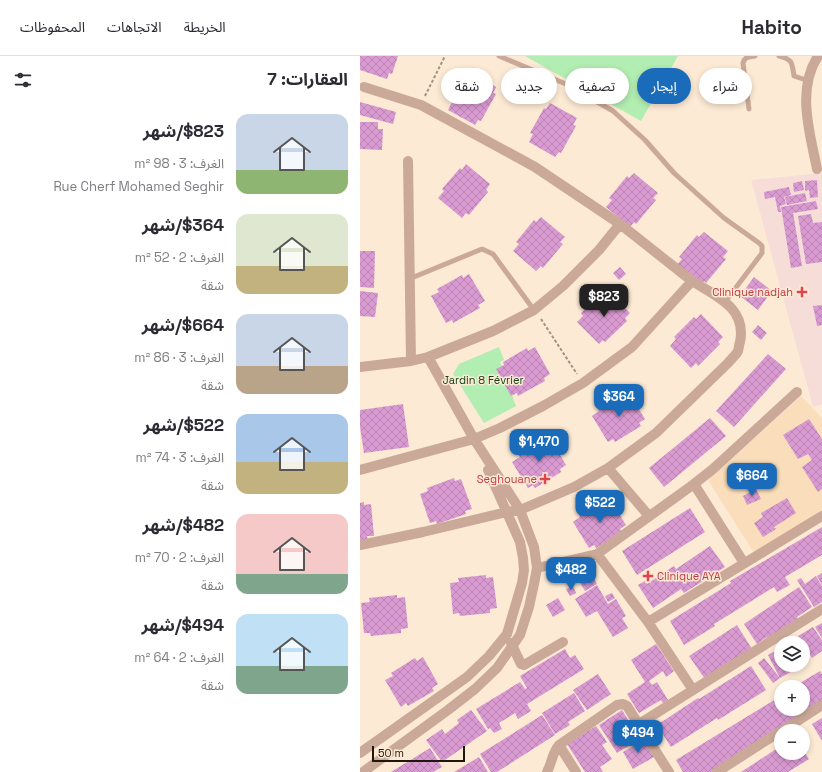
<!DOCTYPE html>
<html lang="ar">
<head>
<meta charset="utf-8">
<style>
  body { margin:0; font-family:"Space Grotesk","Noto Sans Arabic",sans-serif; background:#f2f2f3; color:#2b2b33; direction:rtl; height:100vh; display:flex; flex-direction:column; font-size:15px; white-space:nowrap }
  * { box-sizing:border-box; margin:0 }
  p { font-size:13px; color:#7c7c81 }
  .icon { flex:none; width:22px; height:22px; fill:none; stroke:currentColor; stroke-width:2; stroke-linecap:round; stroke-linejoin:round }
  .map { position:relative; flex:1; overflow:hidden; direction:ltr }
  .details { display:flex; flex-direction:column; background:#fff; width:360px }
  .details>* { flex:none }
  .guide { position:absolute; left:12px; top:12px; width:380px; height:36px; direction:rtl; display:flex; gap:8px }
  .buttons { position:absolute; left:414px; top:580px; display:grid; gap:8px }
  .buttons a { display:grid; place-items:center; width:36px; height:36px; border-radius:50%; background:#fff; box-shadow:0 2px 6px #0003; font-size:20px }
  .scale { position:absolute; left:12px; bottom:10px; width:93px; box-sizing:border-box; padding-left:4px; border:2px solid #1f160c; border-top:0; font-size:11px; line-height:14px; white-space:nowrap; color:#1f160c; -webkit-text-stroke:3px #fdead4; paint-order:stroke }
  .price { position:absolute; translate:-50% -34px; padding:0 9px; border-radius:8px; background:#1a6cba; color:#fff; font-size:13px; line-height:26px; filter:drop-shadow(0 1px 2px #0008) }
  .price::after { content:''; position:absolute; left:50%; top:24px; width:12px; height:9px; margin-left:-6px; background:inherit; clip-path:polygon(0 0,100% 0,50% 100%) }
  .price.on { background:#222; color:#fff }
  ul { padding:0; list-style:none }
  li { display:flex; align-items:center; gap:12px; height:100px; padding:0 12px }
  li span { display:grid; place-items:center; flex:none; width:112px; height:80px; border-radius:12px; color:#555 }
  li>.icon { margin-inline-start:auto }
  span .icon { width:48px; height:48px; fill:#fffc; stroke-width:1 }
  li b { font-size:17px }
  h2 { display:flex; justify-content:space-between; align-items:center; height:48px; padding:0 12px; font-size:17px }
  .pill { padding:0 14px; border-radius:18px; background:#fff; box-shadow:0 2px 6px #0003; font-size:14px; line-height:36px }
  .pill.on { background:#1a6cba; color:#fff }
  header { display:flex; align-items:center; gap:24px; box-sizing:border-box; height:56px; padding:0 20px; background:#fff; border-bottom:1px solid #e1e1e2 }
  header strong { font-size:19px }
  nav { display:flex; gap:22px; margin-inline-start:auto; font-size:14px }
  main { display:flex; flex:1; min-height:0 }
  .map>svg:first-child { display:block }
  .built { fill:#faddba }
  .medical { fill:#f7ddd8 }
  .green { fill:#b2edb2 }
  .building { fill:url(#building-cross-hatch) }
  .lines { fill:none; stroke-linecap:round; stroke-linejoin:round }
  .path { stroke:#a19281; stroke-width:2; stroke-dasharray:3 2; stroke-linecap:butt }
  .lane { stroke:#cba998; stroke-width:5 }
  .street { stroke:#cba998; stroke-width:10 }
  .health-dot { fill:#e0444e; stroke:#fdead4; stroke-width:1.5 }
  .labels { text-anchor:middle; stroke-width:3; stroke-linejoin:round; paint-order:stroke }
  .health-label { font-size:11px; fill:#be3a42; stroke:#fdead4; text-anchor:end }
  .park-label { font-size:11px; fill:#164119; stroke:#fdead4 }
</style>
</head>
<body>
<header>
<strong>Habito</strong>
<nav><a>الخريطة</a><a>الاتجاهات</a><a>المحفوظات</a></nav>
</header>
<main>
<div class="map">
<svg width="462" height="716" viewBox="0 0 462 716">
  <defs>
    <pattern id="building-cross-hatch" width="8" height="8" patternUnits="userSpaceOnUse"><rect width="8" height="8" fill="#d99ad2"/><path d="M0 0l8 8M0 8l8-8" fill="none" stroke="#ba84b3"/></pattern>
  </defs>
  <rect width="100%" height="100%" fill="#fdead4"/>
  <path class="built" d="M441,340L462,362V455L394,497L348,424Z"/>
  <path class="medical" d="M462,117V348L453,351L391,124Z"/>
  <path class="green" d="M165,0H318L281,65Z
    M139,291L144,304L140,306L156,350L124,367L93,318L99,308Z"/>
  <path class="building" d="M0,0H38L32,18L29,17L27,23L0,14Z
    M109,15L136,31L133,37L136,38L121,65L118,64L115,69L88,54L92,46L89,45L103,20L105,21Z
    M0,46L36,56L33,68L0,59Z
    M190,47L217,62L213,69L216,70L201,97L199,96L195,101L169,86L173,78L170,77L184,52L186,53Z
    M0,66H18V73H23L22,94L0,93Z
    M106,108L130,128L126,134L128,136L109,159L106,157L102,162L78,142L84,135L82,133L100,112L102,114Z
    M274,117L298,137L293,142L296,144L276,168L274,166L270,171L246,151L252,144L249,142L267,120L269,122Z
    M457,124L458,141L450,142L449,134L445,135V125Z
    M442,125L444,134L434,136L433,127Z
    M429,131L431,139L424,141L426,148L420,150L421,156H418L415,141L405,143L404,136Z
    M445,137L447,145L427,149L425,141Z
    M456,145L458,153L433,157L442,210L431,212L421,151Z
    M451,158L453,167L462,166V206L446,208L438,160Z
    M181,161L205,181L200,186L203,188L183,212L181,210L176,215L153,195L159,188L156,186L174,164L176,166Z
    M344,176L368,195L363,201L366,203L346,227L344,225L340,230L316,210L322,203L319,201L337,179L339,181Z
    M0,195H15L14,232L0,231Z
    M260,211L266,218L259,224L253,217Z
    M109,218L125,245L118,249L120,252L93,267L92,264L86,267L71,240L79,236L77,233L102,219L103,222Z
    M394,221L412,235L398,254L380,240Z
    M0,235L18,237L15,261L0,260Z
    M248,235L270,257L265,262L267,265L245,286L243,284L239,288L217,266L223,260L221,257L241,238L243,240Z
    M462,249V269L457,270L453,250Z
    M341,258L363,281L358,286L360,288L338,310L336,307L331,312L310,290L316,283L314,281L334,261L336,263Z
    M398,269L407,277L401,284L392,276Z
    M175,291L190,318L184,322L185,325L158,340L157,337L151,340L136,313L144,309L143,306L167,292L168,295Z
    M408,298L426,313L374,371L356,355Z
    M269,337L285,363L279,367L281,370L255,386L253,383L248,386L232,360L239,355L238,352L262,338L263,340Z
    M43,348L49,391L4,397L0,371V354Z
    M350,362L366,380L304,431L289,412Z
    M449,363L462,383V433L458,436L442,411L452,404L448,398L438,403L423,379Z
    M190,382L206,409L200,413L201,416L175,432L173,429L168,432L152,406L160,401L158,398L182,384L183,386Z
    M94,422L95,425L101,423L112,453L105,455L106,458L77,468L76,465L70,467L60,438L68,435L67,432Z
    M396,433L401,443L387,449L383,440Z
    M427,442L436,457L414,471L416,473L403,481L394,467L403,461L401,457Z
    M250,443L266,469L260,473L262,476L236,492L234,489L229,492L213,466L220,461L219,458L243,444L244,446Z
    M4,446V449L11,448L14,480H7L8,484L0,485V447Z
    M330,452L345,476L277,519L262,495Z
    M462,471V499L425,521L430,529L417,536L414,531L354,568L355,570L324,589L310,565L371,527L370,525Z
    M350,490L365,511L324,537L321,533L293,552L278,529L285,525L287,528L314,510L316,513Z
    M462,517V529L457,520Z
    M232,518L237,528L225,535L219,525Z
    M126,519V522L133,521L137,552L130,553V557L100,560L99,557L93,558L90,527L99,526L98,522Z
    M456,520L462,530V546L454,551L437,524L441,522L445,528Z
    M237,529L248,548L256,543L266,560L262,562L268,572L253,581L237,555L226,561L215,543Z
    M213,530L216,537L210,540L206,533Z
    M439,531L452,551L437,561L438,563L408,583L407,581L397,588L384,568Z
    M252,537L255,542L248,546L245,540Z
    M37,539V542L45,541L48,572L41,573V577L11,580L10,577H4L1,547L10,546L9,542Z
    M198,542L205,554L193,561L186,549Z
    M462,567V582L455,571Z
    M377,569L392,593L345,623L329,600Z
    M453,571L462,584V595L452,602L438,580Z
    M296,588L314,615L306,621L303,615L289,625L292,629L297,626L308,644L303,647L301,644L279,657L267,638L285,626L271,604Z
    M421,592V609H433L436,613L420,622L408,599Z
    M205,593L210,602L215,599L224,613L167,648L171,655L158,663L155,657L139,667L142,673L134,677L130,672L128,673L116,653L160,626L165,633L167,632L160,620Z
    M63,601L78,628L72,632L74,635L48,650L46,647L41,651L25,624L33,620L31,617L55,602L57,605Z
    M404,602L420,622L413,627L398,607Z
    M391,610L406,634L358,664L357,662L311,691L297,669L338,642L339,643Z
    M460,615L462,618V644L441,657L442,658L352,716H323L316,704L421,640V653H443V631H436L435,630Z
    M238,618L251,638L227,654L213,634Z
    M214,637L225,655L208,666L210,669L195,678L182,657Z
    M111,654L127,675L82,706L66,684L82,673L85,678L99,667L97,664Z
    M262,654L280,683L257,697L239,669Z
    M182,659L195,679L137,716H131L120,698Z
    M462,662V685L452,668Z
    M236,670L247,686L242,689L252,703L240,711L243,716H225L207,688Z
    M284,684L294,701L273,713L263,696Z
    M421,690V697H443V694L449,703L428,716H381Z
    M70,692L82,711L73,716H31Z
    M119,701L128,716H94Z"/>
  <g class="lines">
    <path class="path" d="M65,40L85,0
      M181,263L217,318"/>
    <path class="lane" d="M139,0L206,28L253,55L285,84L314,117L364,162L399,187L402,190V197L365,246
      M419,0C433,3 432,8 434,20L449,25
      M389,53L383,7C385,0 389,1 395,0
      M49,223L122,193L133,198L174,254"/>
    <path class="street" d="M4,31L61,49L175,111L260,168L332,225
      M48,105L51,305
      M457,113C450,77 436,34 458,0
      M0,311L51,305L68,301L133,275L174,254L203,230L239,194L260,168
      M248,412L289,460
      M0,414L114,383L140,372L183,350L223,327L272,291L332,225C356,240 387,252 380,286C379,288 379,292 378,295C376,299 371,303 368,307L296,377L248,412L214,431L160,454L147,456L63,476L0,489
      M334,428L384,507
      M237,498L334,428L353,413L437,336
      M177,512L237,498L288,566L333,634
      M288,566L462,460
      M151,587L161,608L164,609L203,586
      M279,668L462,553
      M422,675L462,649
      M199,689L216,716
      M0,697L107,621L129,600L147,578L162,527L164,514L163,502L160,486L128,414
      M3,716L88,654L115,633L137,612L160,579L169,551L174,528L177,512L174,491L160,454L114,383L68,301
      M187,716C192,707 192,697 199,689L257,649L263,648L267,650L309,716
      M357,716L421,675"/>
  </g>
  <g class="health-dot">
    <path d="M440 230h4v4h4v4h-4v4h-4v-4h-4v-4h4z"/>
    <path d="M183 417h4v4h4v4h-4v4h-4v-4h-4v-4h4z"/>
    <path d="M286 514h4v4h4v4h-4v4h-4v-4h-4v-4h4z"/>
  </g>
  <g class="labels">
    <g class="health-label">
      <text x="433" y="240">Clinique nadjah</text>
      <text x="177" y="427">Seghouane</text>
      <text x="297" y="524" text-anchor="start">Clinique AYA</text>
    </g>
    <g class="park-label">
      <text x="123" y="328">Jardin 8 Février</text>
    </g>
  </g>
</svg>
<div class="buttons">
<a><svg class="icon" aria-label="layers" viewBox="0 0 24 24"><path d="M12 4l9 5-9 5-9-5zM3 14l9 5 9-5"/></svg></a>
<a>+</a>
<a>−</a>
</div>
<div class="scale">50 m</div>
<b class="price on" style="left:244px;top:262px">$823</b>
<b class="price" style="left:259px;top:362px">$364</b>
<b class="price" style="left:179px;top:407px">$1,470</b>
<b class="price" style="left:392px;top:441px">$664</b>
<b class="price" style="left:240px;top:468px">$522</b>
<b class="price" style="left:211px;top:535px">$482</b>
<b class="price" style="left:278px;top:698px">$494</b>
<div class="guide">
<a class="pill">شراء</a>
<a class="pill on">إيجار</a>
<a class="pill">تصفية</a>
<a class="pill">جديد</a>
<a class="pill">شقة</a>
</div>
</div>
<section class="details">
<h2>العقارات: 7<svg class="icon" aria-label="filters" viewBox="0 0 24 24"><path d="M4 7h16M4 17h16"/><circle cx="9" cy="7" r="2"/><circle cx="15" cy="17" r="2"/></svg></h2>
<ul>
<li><span style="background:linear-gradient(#c9d6e8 70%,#8fb573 0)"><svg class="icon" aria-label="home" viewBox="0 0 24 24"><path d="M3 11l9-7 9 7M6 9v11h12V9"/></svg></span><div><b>$823/شهر</b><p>الغرف: 3 · 98 m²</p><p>Rue Cherf Mohamed Seghir</p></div></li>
<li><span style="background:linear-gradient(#dfe7d0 65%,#c2b280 0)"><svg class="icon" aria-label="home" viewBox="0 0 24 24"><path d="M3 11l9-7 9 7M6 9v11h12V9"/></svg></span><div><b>$364/شهر</b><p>الغرف: 2 · 52 m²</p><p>شقة</p></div></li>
<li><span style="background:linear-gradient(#c9d6e8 65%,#b9a48a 0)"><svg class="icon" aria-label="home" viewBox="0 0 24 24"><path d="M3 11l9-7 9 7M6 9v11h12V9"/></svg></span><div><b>$664/شهر</b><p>الغرف: 3 · 86 m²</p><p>شقة</p></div></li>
<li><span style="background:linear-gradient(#a9c7e8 60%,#c2b280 0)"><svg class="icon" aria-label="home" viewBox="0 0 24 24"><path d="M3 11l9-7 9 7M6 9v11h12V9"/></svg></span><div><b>$522/شهر</b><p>الغرف: 3 · 74 m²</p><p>شقة</p></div></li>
<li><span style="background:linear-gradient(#f6c9c9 75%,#7fa58c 0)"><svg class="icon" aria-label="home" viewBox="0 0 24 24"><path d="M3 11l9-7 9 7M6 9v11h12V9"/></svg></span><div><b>$482/شهر</b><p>الغرف: 2 · 70 m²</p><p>شقة</p></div></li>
<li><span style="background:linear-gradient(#bfe0f5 65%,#7fa58c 0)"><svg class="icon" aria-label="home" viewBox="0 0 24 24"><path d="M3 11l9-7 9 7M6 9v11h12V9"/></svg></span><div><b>$494/شهر</b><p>الغرف: 2 · 64 m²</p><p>شقة</p></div></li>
</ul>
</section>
</main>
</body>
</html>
